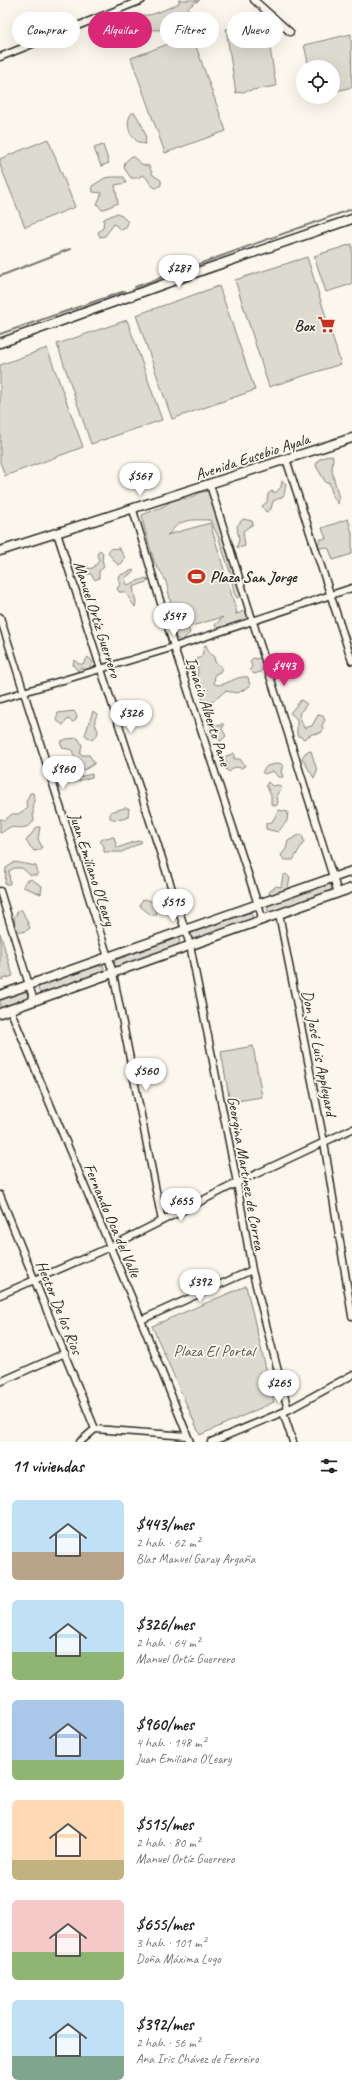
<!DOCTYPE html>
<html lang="es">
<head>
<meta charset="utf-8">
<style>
  body { margin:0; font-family:Caveat,sans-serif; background:#f6f6f6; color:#202124; height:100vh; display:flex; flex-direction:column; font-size:15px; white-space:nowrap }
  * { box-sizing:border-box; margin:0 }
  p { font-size:13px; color:#757577 }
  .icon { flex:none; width:22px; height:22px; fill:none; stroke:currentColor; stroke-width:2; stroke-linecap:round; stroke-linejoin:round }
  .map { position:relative; height:1442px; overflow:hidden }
  .drawer { display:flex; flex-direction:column; background:#fff; flex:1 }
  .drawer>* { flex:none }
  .top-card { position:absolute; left:12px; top:12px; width:328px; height:36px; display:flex; gap:8px }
  .buttons { position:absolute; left:296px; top:60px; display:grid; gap:8px }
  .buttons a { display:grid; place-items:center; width:44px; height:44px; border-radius:50%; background:#fff; box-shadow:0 4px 16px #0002; font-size:20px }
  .price { position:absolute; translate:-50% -34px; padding:0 9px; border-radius:14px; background:#fff; color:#222; font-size:13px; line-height:26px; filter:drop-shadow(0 1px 2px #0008) }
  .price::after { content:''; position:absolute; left:50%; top:24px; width:12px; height:9px; margin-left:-6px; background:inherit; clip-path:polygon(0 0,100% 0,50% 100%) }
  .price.selected { background:#db2777; color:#fff }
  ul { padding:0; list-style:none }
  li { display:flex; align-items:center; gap:12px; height:100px; padding:0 12px }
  li span { display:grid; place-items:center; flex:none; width:112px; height:80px; border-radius:6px; color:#555 }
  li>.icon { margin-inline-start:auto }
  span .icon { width:48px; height:48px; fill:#fffc; stroke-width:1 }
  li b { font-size:17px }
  h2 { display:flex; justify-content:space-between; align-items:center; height:48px; padding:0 12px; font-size:17px }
  .chip { padding:0 14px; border-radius:18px; background:#fff; box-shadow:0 4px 16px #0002; font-size:14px; line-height:36px }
  .chip.selected { background:#db2777; color:#fff }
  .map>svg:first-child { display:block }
  .green { fill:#dddad0; stroke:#84827e }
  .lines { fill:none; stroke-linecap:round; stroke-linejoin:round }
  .stream { stroke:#7b7a75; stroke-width:2 }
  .minor-casing { stroke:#2b2b2b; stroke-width:9 }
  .tertiary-casing { stroke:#2b2b2b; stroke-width:11 }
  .minor { stroke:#fbf7ec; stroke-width:6 }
  .tertiary { stroke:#fbf7ec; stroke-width:8 }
  .labels { text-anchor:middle; stroke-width:3.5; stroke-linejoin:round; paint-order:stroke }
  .poi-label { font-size:16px; font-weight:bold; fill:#2b2b2b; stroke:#fbf7ec; text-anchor:end }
  .street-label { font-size:16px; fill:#2b2b2b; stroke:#fbf7ec }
  .park-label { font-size:16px; fill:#585754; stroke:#fbf7ec }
</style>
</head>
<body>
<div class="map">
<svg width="352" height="1442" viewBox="0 0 352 1442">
  <rect width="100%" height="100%" fill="#fbf7ec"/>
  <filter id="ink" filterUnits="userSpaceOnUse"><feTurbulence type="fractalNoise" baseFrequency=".025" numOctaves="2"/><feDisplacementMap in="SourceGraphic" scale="8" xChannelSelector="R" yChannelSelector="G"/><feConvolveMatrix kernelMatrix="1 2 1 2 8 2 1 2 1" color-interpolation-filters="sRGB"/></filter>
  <g filter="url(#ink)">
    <path class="green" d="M179,0H200C185,6 178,23 163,29C157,31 148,29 141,30C132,30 129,34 121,27C130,8 141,18 153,14C160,12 173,6 179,3Z
      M266,23L276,86L236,93L226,29Z
      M351,34L352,87L333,92V67H309L304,45Z
      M192,35L226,131L165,153L131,58Z
      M132,113H135C140,122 148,133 145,144C131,143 123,123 132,113Z
      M48,139L75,207L25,227L0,165V159Z
      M103,145L109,163L101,166L94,148Z
      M132,156L143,165L149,166L153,175L161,180V185L156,188C148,185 149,178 143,175L137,178H131L124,168L125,162Z
      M111,177H124L126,183L115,185L118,203L102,210L97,204L102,193L93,192L92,186L105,178Z
      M117,213L121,215L128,222L126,228L121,230L114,224L105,236L100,237L98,232L103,228L104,219Z
      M352,244V284L326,292L314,256Z
      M307,257L341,364L269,387L235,280Z
      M219,286L255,390L172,419L136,315Z
      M127,320L162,420L91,444L57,344Z
      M47,348L83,447L5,476L0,462V365Z
      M329,455L333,456L332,471L339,499L338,504L333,496L329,482L326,483L316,466L318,460Z
      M282,481L286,484C283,498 287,495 273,501L271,509L266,512L262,506L267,502L268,494L272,491L275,493L281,487Z
      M212,491L243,595L237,598L234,593L231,575L218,536L210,520C199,520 184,518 175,527C172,530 171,533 167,535L210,523L237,613L235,614L240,613L250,606L254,611L250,620L240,626L228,625L218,631L215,625L223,617L188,627L190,633L181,641L176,638L175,632L179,626H184L182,621L176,620L172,616C173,612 167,582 164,577C161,571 156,567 154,561C150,546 144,530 142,515L164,506L174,499L191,498L201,492Z
      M243,519L252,521L253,524L243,531L245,546L238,548L237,546L239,540L237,526Z
      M348,519L352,533V554L333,560L329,549L324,547L321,548L318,546L320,539H326L322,528Z
      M119,548L125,558L122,563L118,565L108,553L110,549Z
      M100,550L103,553L102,559L104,567L99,571V578L95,580L91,574H85L84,572L86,569L93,568L99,561L97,554Z
      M133,570L134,571L125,578L127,585L146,578L149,581L133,587L136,603L135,607L125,592H119L117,588L120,585L118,576Z
      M206,645L209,653L214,657L215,662L222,667L220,672L215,674L214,683L217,685C220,684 223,685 226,683C234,680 239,676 248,677L250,686L238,693L225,691C220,696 214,700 208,705L203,702L202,696L195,683L198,672L197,659L202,656L204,646Z
      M88,657L93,662L88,671H84L81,667L78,671L73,665L74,660L79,664H83Z
      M261,657L266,666L261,672L254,674L250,670L252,666L250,661L253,658L257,659Z
      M301,700L307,704L299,714L304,728L312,726L318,715L323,716L325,720L322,725L323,729L321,733L312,734L304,739L297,735V719L290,713Z
      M74,711L77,716L76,720L73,722L68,719L63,725L56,720L58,713Z
      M93,711L97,714C97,716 95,718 95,720C94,730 104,730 92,740L85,735Z
      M222,723L224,725L222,729L226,736L221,741L219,740L218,733L211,734L209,729L213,724L221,726Z
      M78,738L82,745L80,754L83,755H89L94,762V764L86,769L75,771L74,774L79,777L92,774V777L74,782L69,779V773L65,769V766L76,761L72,750L63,748L60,742L66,739Z
      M311,751L317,771L314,778L302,758L306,752Z
      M234,753V759H240L245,766L241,768L235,767L229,772L226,769L227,765L224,757Z
      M280,763L283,766L281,771L283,777H278L273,771L264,774L262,772L267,766Z
      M268,782L272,786L278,785L282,788L277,794L278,803L276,806L271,804V795L266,785Z
      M30,793H33C36,802 31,810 34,820C27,833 14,825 8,828C5,830 4,832 0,833V819L5,820L12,814H18L28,808L26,802Z
      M125,808H129L128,817C124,820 114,820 110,818V812Z
      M279,810L288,812L287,821L278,832L266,829V823L272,822Z
      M37,827H40L38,839L42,847L40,850L34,851L26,841Z
      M299,835H302L304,841L295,857L293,860H284L281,855L286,849L288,841Z
      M114,837L117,848L140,840L142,842L122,852H104V846L100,841L105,838Z
      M15,862L36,866L38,875H30L22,868H14L9,871L10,884H5L6,868Z
      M286,874L290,878L288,888L279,894L270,895L269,892L276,886L281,887L283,876Z
      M31,879L42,886L41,894L23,887L25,882Z
      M328,884L332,886L330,891L271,912L267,910L269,905Z
      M144,899L154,902L157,915H151L140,906V903Z
      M19,910H22L30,928L26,931L21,932L15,927L14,917Z
      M248,912L253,916L250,920L194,939L190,937L192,932Z
      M0,933L13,976L0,980Z
      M176,938L180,940L178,945L118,967L114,965L115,959Z
      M100,965H103L104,968L102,972L42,993L38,991L39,986Z
      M24,991L28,994L27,999L0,1008V1000Z
      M253,1046L262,1097L230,1102L221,1052Z
      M246,1286L274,1402L200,1435L152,1326Z"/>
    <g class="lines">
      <path class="stream" d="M0,276L70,249
        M135,287L352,209
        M0,334L125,291
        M14,342L307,238"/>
      <defs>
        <path id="minor" d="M254,0L290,32
          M0,57L142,0
          M286,459L352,661
          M210,485L338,893
          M133,510L174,647L263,920
          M57,533L190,945L237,1183L252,1270L288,1410
          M0,617L113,973L162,1221
          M0,699L174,647L352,588
          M0,891L34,1001
          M279,914L324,1142L352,1316
          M10,1009L141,1320L190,1442
          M0,1195L95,1429
          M0,1295L110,1247L237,1183L352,1129
          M141,1320L252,1270
          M0,1382L65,1353
          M283,1412L293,1442
          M80,1442L95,1429L187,1436
          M211,1442L288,1410L352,1375"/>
        <path id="tertiary" d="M0,343L206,269L352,219
          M0,551L352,438
          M0,995L352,871
          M0,1013L352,888"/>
      </defs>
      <use href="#minor" class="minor-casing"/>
      <use href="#tertiary" class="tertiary-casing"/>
      <use href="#minor" class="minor"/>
      <use href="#tertiary" class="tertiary"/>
    </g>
  </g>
  <defs>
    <symbol id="supermarket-bare" viewBox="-9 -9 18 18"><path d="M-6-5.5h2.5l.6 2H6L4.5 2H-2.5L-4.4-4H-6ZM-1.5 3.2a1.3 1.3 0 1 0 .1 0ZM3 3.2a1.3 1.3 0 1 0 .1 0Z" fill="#c8321e" stroke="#fbf7ec" stroke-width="2.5" paint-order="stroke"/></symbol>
    <symbol id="stadium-bare" viewBox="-9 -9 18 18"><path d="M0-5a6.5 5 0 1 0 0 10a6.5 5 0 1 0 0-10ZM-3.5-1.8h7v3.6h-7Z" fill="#c8321e" stroke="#fbf7ec" stroke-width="2.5" paint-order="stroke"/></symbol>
  </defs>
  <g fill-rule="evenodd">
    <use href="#supermarket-bare" x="314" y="312" width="25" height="25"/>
    <use href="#stadium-bare" x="184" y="564" width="25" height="25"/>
  </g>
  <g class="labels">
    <g class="poi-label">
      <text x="314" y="331">Box</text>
      <text x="210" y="582" text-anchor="start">Plaza San Jorge</text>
    </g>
    <g class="street-label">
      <text transform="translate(252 456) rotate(-18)" y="6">Avenida Eusebio Ayala</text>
      <text transform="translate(98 619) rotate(72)" y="6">Manuel Ortíz Guerrero</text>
      <text transform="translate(209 711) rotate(72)" y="6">Ignacio Alberto Pane</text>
      <text transform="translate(93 869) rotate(72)" y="6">Juan Emiliano O'Leary</text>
      <text transform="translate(320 1053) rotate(79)" y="6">Don José Luis Appleyard</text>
      <text transform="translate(247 1173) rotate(80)" y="6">Georgina Martínez de Correa</text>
      <text transform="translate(113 1220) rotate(67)" y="6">Fernando Oca del Valle</text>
      <text transform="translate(60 1307) rotate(68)" y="6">Hector De los Rios</text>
    </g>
    <g class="park-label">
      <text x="214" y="1356">Plaza El Portal</text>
    </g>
  </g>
</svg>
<div class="buttons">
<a><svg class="icon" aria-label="locate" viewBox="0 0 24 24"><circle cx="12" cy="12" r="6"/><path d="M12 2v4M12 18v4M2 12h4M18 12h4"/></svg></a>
</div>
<b class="price" style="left:179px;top:289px">$287</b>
<b class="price" style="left:140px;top:497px">$567</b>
<b class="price" style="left:174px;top:637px">$547</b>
<b class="price selected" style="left:284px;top:687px">$443</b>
<b class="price" style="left:131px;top:734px">$326</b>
<b class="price" style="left:63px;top:790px">$960</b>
<b class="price" style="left:173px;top:923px">$515</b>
<b class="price" style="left:146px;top:1092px">$560</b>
<b class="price" style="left:181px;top:1222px">$655</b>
<b class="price" style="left:200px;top:1303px">$392</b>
<b class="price" style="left:279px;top:1404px">$265</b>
<div class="top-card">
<a class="chip">Comprar</a>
<a class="chip selected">Alquilar</a>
<a class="chip">Filtros</a>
<a class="chip">Nuevo</a>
</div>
</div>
<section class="drawer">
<h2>11 viviendas<svg class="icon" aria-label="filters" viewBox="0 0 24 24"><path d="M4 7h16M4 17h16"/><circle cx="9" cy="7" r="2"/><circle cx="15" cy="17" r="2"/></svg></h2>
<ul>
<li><span style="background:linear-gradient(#bfe0f5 65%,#b9a48a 0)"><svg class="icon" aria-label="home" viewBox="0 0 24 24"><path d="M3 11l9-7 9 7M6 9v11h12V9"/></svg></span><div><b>$443/mes</b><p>2 hab. · 62 m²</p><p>Blas Manuel Garay Argaña</p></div></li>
<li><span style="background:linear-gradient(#bfe0f5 65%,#8fb573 0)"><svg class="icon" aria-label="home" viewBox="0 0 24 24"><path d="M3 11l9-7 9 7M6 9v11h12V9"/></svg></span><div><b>$326/mes</b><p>2 hab. · 64 m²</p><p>Manuel Ortíz Guerrero</p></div></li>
<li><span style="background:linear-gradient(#a9c7e8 75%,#8fb573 0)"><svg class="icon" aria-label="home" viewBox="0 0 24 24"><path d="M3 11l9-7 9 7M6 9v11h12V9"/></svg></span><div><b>$960/mes</b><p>4 hab. · 148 m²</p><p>Juan Emiliano O'Leary</p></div></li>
<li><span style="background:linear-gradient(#ffd9b3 75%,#c2b280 0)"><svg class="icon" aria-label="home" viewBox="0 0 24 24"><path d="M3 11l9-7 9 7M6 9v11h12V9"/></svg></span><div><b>$515/mes</b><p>2 hab. · 80 m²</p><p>Manuel Ortíz Guerrero</p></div></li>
<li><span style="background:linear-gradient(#f6c9c9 65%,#8fb573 0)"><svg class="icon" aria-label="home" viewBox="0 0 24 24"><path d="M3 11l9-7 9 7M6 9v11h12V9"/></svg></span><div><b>$655/mes</b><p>3 hab. · 101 m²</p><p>Doña Máxima Lugo</p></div></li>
<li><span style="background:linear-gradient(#bfe0f5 70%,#7fa58c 0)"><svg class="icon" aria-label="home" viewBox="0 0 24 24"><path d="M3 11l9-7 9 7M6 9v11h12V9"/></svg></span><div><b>$392/mes</b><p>2 hab. · 56 m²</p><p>Ana Iris Chávez de Ferreiro</p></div></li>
</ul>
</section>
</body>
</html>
